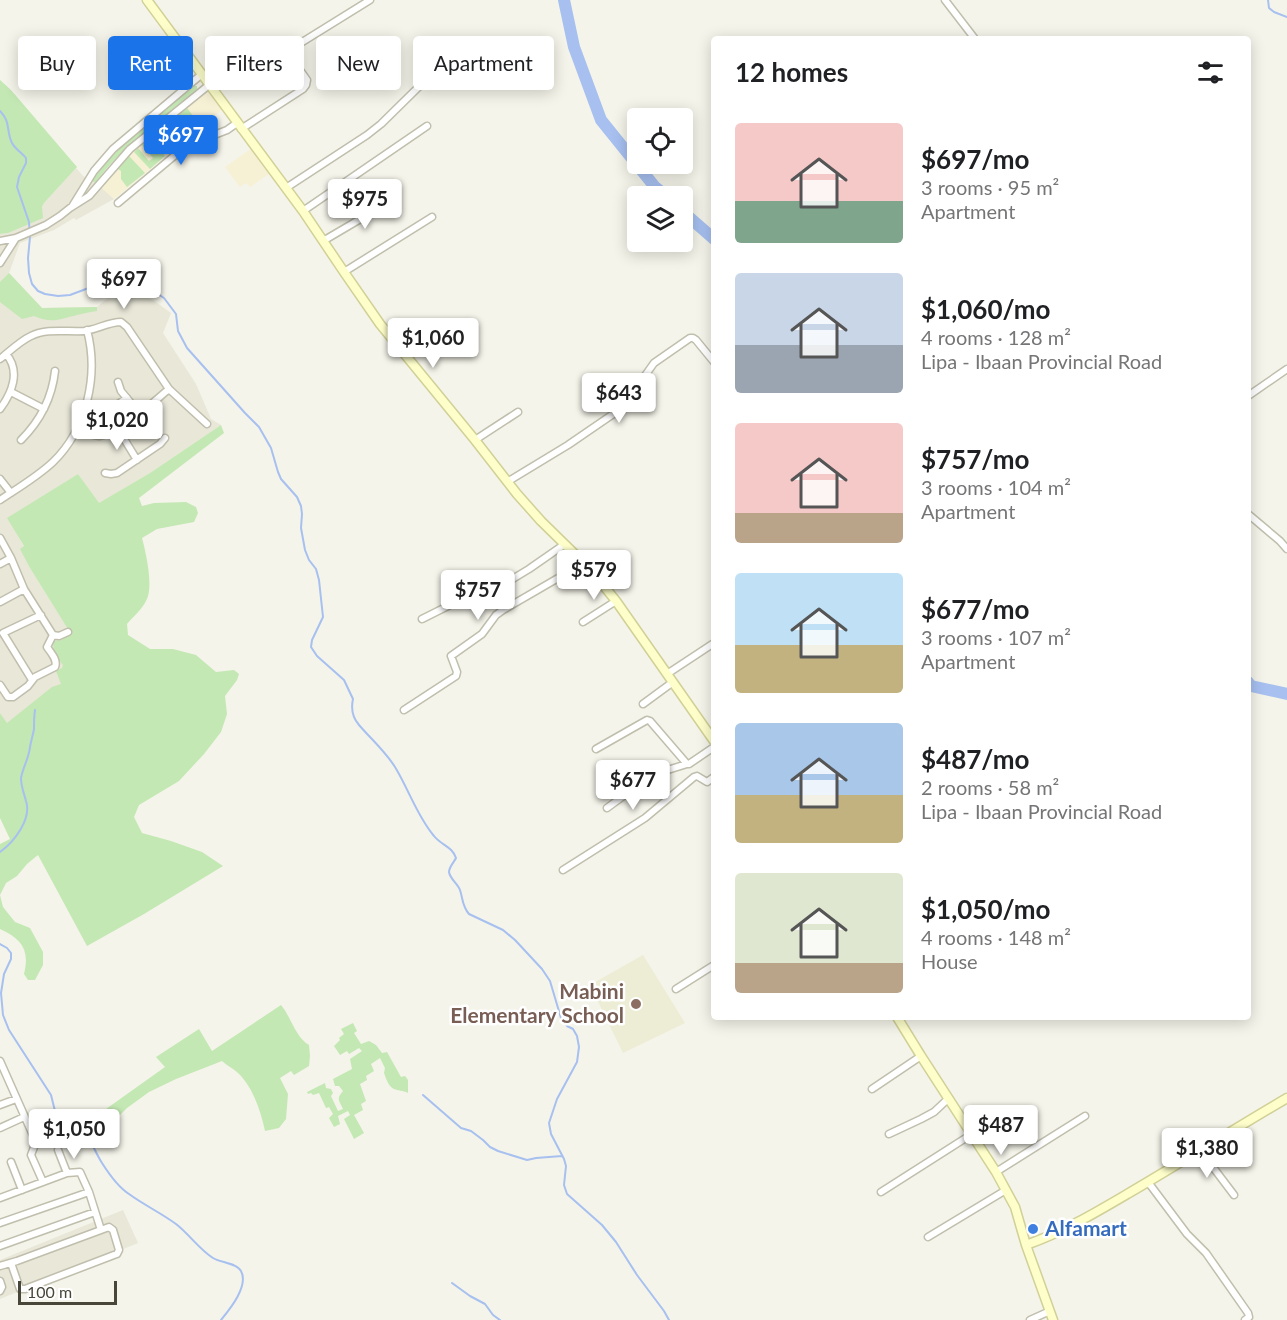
<!DOCTYPE html>
<html lang="en">
<head>
<meta charset="utf-8">
<style>
  body { margin:0; font-family:Lato,sans-serif; background:#f6f6f6; color:#202124; height:100vh; display:flex; flex-direction:column; font-size:22px; white-space:nowrap }
  * { box-sizing:border-box; margin:0 }
  p { font-size:20px; color:#757577 }
  .icon { flex:none; width:33px; height:33px; fill:none; stroke:currentColor; stroke-width:2; stroke-linecap:round; stroke-linejoin:round }
  .map { position:relative; flex:1; overflow:hidden }
  .drawer { position:absolute; left:711px; top:36px; width:540px; height:984px; display:flex; flex-direction:column; background:#fff; border-radius:6px; box-shadow:0 3px 15px #0003 }
  .drawer>* { flex:none }
  .top-card { position:absolute; left:18px; top:36px; width:570px; height:54px; display:flex; gap:12px }
  .tools { position:absolute; left:627px; top:108px; display:grid; gap:12px }
  .tools a { display:grid; place-items:center; width:66px; height:66px; border-radius:6px; background:#fff; box-shadow:0 3px 15px #0003; font-size:30px }
  .scale { position:absolute; left:18px; bottom:15px; width:99px; box-sizing:border-box; padding-left:6px; border:3px solid #484638; border-top:0; font-size:16px; line-height:21px; white-space:nowrap; color:#484638; -webkit-text-stroke:4px #fff; paint-order:stroke }
  .price { position:absolute; translate:-50% -51px; padding:0 14px; border-radius:6px; background:#fff; color:#222; font-size:20px; line-height:39px; filter:drop-shadow(0 2px 3px #0008) }
  .price::after { content:''; position:absolute; left:50%; top:36px; width:18px; height:14px; margin-left:-9px; background:inherit; clip-path:polygon(0 0,100% 0,50% 100%) }
  .price.current { background:#1a73e8; color:#fff }
  ul { padding:0; list-style:none }
  li { display:flex; align-items:center; gap:18px; height:150px; padding:0 24px }
  li span { display:grid; place-items:center; flex:none; width:168px; height:120px; border-radius:6px; color:#555 }
  li>.icon { margin-inline-start:auto }
  span .icon { width:72px; height:72px; fill:#fffc; stroke-width:1 }
  li b { font-size:26px }
  h2 { display:flex; justify-content:space-between; align-items:center; height:72px; padding:0 24px; font-size:26px }
  .tag { padding:0 21px; border-radius:6px; background:#fff; box-shadow:0 3px 15px #0003; font-size:21px; line-height:54px }
  .tag.current { background:#1a73e8; color:#fff }
  .map>svg:first-child { display:block }
  .residential { fill:#e8e7d8 }
  .commercial { fill:#f6f0d5 }
  .education { fill:#edecd4 }
  .green { fill:#c3e8b3 }
  .lines { fill:none; stroke-linecap:round; stroke-linejoin:round }
  .stream { stroke:#a7c0f0; stroke-width:2 }
  .river { stroke:#a7c0f0; stroke-width:12 }
  .street-casing { stroke:#c0beac; stroke-width:9 }
  .secondary-casing { stroke:#d1d097; stroke-width:11 }
  .street { stroke:#fff; stroke-width:6 }
  .secondary { stroke:#fdfeca; stroke-width:8 }
  .education-dot { fill:#8d6e63; stroke:#fff; stroke-width:2 }
  .shop-dot { fill:#3f7fe0; stroke:#fff; stroke-width:2 }
  .labels { text-anchor:middle; stroke-width:5; stroke-linejoin:round; paint-order:stroke }
  .education-label { font-size:21px; font-weight:bold; fill:#785e54; stroke:#fff; text-anchor:end }
  .shop-label { font-size:21px; font-weight:bold; fill:#366cbe; stroke:#fff; text-anchor:start }
</style>
</head>
<body>
<div class="map">
<svg width="1287" height="1320" viewBox="0 0 1287 1320">
  <rect width="100%" height="100%" fill="#f4f4ea"/>
  <path class="residential" d="M76,168L83,176L103,188L114,199L76,220L74,218L54,230L20,243L9,273L42,308L97,307L121,287L153,300L171,313L163,333L196,384L211,419L221,425L150,473L98,504L78,474L8,518L24,547L30,568L85,656L113,669L7,724L0,713V234L8,233L42,214V207L44,203Z
    M123,1210L138,1243L0,1299V1260Z"/>
  <path class="commercial" d="M209,86L224,108L114,199L99,186L117,164Z
    M252,148L272,172L250,187L246,183L240,187L225,167Z"/>
  <path class="education" d="M643,955L685,1023L623,1053L590,985Z"/>
  <path class="green" d="M0,80L11,90L77,167L44,203L42,207L43,218L8,233L0,234Z
    M193,86H197V89C162,119 123,145 95,183L92,181C118,144 158,114 193,86Z
    M187,108L201,126L181,142L166,125Z
    M150,138L165,156L150,169L134,152L138,148L149,161L153,158L142,145Z
    M129,156L145,173L127,187L121,179V171L118,169L121,163Z
    M9,273L42,308L97,307V311C90,312 84,313 77,315C60,319 52,324 34,316L22,319L0,302V282Z
    M221,425L224,433L139,498L142,506L154,503L186,502L196,507L198,513L194,522L157,529L142,538C146,553 154,588 146,601C142,609 133,617 127,624L128,635L150,649H173L196,655L216,672L234,670L239,674L237,680L225,696L227,714L221,732L204,754L179,781L139,805L134,817L142,833L171,841L202,852L223,866L144,914L87,946L38,855L27,864L17,876L6,883L0,895L3,907L15,922L30,928L43,952V965L35,980H28L24,974C30,950 22,939 0,929V844L10,839L0,818V713L7,723L52,687L61,684L56,671L62,668L63,665C57,657 51,651 54,641L61,640L71,634L30,568L20,549L24,546L7,518L78,474L99,503L150,473Z
    M281,1005C291,1017 296,1038 309,1045L310,1056L309,1066L294,1075L291,1071L280,1078L288,1094L286,1119L279,1128L265,1131C261,1112 253,1087 238,1073C233,1068 227,1066 222,1061L176,1079L149,1092L127,1108L108,1127L99,1114L165,1067L156,1057L199,1029L212,1051Z
    M353,1023L357,1031L354,1033L361,1044L369,1041L376,1045L382,1053L387,1052L401,1077L405,1076L408,1080V1093C403,1090 398,1091 394,1089C388,1086 386,1078 384,1073L385,1068L380,1058L371,1064L374,1071L366,1076L367,1080L360,1084L366,1101L361,1104L363,1110L354,1115L364,1133L354,1139L344,1119L350,1115L348,1111L338,1116L340,1124L334,1127L329,1118L333,1114L329,1107L326,1108L319,1093L313,1095L311,1093L308,1094L307,1092L325,1083L326,1088L331,1089L333,1093L331,1096L338,1111L343,1109C339,1100 336,1099 343,1091L339,1086H335L333,1079L352,1069L350,1059L362,1051L359,1048L349,1054L347,1051L340,1055L334,1046L340,1040L339,1038L344,1034L341,1029Z"/>
  <g class="lines">
    <path class="stream" d="M1268,0L1269,8L1274,12L1287,17
      M0,111C11,122 6,131 12,143C15,149 22,153 26,158V163L19,177L17,187L29,222L30,237L28,258L29,273L32,284L38,291L45,294L58,296L70,295L86,289L94,284L105,282H116L155,292L164,298L176,314L178,331L187,348L245,413L259,427L271,448L278,472L281,479L297,497L301,506L302,514L301,528L305,550L309,560L316,569L319,580L323,617L312,640L311,647L317,656L344,680L353,699C351,708 352,717 359,725C371,739 385,751 395,767C409,790 417,816 434,836C441,845 453,847 456,858C454,862 449,867 449,872C450,879 458,884 460,890C463,899 462,906 469,914L503,930L515,940L542,969L550,981L561,1018L567,1026L573,1029L577,1036L579,1047L577,1062L557,1099L549,1123L551,1134L564,1159L566,1166L564,1185L567,1194L602,1225L616,1242L637,1275L664,1311L669,1320
      M0,852C14,842 32,819 26,801C24,793 21,787 21,778C23,767 29,758 30,747C31,741 33,735 34,729C34,722 34,716 35,710
      M0,944L7,948L11,953V959L4,974L1,993L3,1015L9,1030L51,1095L56,1115C65,1120 76,1123 83,1131C92,1141 95,1152 102,1163C109,1174 118,1187 129,1194C144,1205 161,1213 176,1224C189,1234 199,1249 213,1258C221,1263 237,1263 241,1271C249,1286 230,1309 221,1320
      M423,1095L461,1128L471,1131L483,1140L490,1147L498,1151L527,1160L536,1158L562,1156
      M452,1283L470,1296L485,1304L493,1315L500,1320"/>
    <path class="river" d="M564,0L574,47L601,120L655,187L666,196
      M682,211L714,239
      M1248,682L1251,686L1287,694"/>
    <defs>
      <path id="street" d="M945,0L975,39
        M241,129L303,89L306,85L307,80L290,56L289,51L291,49L370,0
        M286,188L367,135L381,124L442,64
        M118,203L186,146L227,130L237,123
        M73,205L94,171L113,149L202,74
        M303,211L427,126
        M0,241L16,238L46,225L60,216L70,208L89,196L130,149L209,85
        M323,241L396,198
        M0,263L16,238
        M344,272L432,217
        M0,359C10,351 20,341 31,336C47,328 66,332 84,331C96,330 108,322 121,322L127,327L169,389L207,424
        M118,382L121,391L139,413
        M11,392L44,409
        M1248,396L1287,369
        M0,409C12,393 21,371 6,354
        M107,410L111,409L127,398
        M77,428C84,431 92,436 99,436C120,434 152,403 169,389
        M118,429L137,460
        M21,440C40,421 52,398 55,371
        M475,440L518,412
        M105,473L111,474L117,473L160,444L165,438
        M0,479L11,493
        M507,482L568,445L622,408L654,363L690,338H693L696,340L714,362
        M0,500C18,488 37,477 53,462C87,429 99,375 87,330
        M1248,514L1280,541L1287,549
        M0,538L11,558L24,589L0,602
        M0,564L11,558
        M24,589L53,635
        M422,619L454,603L496,589L529,569L565,544
        M583,622L616,601
        M53,635L59,636L68,632
        M667,674L714,643
        M32,680L3,633L41,615
        M0,685L8,697H13L28,686L35,677L55,667C58,660 51,653 47,647L53,635
        M643,704L673,682
        M404,710L456,676L457,672L451,656L482,634L496,615L503,610L584,563
        M596,749L647,720L650,721L687,764H689L714,747
        M607,808L645,780L658,773L687,764
        M563,870L645,818L694,777L697,776L707,782L714,777
        M676,989L714,965
        M0,1061L36,1142L31,1155L43,1182
        M872,1089L921,1056
        M0,1105L16,1099
        M0,1128L24,1117
        M889,1134L921,1119L934,1112L949,1098
        M58,1150L67,1173
        M1200,1150L1234,1195
        M11,1162L22,1190
        M996,1172L1085,1116
        M1148,1182L1187,1234L1206,1253L1248,1313L1249,1317L1245,1320
        M881,1192L972,1134
        M0,1198L67,1173L80,1172L89,1192L101,1230
        M0,1223L89,1192
        M928,1237L1006,1190
        M0,1246L95,1212
        M0,1266L17,1261L109,1227L113,1230L119,1250L117,1254L114,1255L25,1289H20L11,1263
        M0,1281L2,1287L0,1291
        M1030,1320L1050,1311"/>
      <path id="secondary" d="M147,0L303,211L344,272L380,324L475,440L517,494L541,521L591,570L616,601L714,741
        M897,1017L921,1056L996,1172L1015,1207L1026,1245L1053,1320
        M1026,1245C1063,1232 1095,1213 1129,1193C1182,1162 1234,1129 1287,1098"/>
    </defs>
    <use href="#street" class="street-casing"/>
    <use href="#secondary" class="secondary-casing"/>
    <use href="#street" class="street"/>
    <use href="#secondary" class="secondary"/>
  </g>
  <circle class="education-dot" cx="636" cy="1004" r="6"/>
  <circle class="shop-dot" cx="1033" cy="1229" r="6"/>
  <g class="labels">
    <g class="education-label">
      <text x="624" y="999">Mabini<tspan x="624" dy="24">Elementary School</tspan></text>
    </g>
    <g class="shop-label">
      <text x="1045" y="1236">Alfamart</text>
    </g>
  </g>
</svg>
<div class="tools">
<a><svg class="icon" aria-label="locate" viewBox="0 0 24 24"><circle cx="12" cy="12" r="6"/><path d="M12 2v4M12 18v4M2 12h4M18 12h4"/></svg></a>
<a><svg class="icon" aria-label="layers" viewBox="0 0 24 24"><path d="M12 4l9 5-9 5-9-5zM3 14l9 5 9-5"/></svg></a>
</div>
<div class="scale">100 m</div>
<b class="price current" style="left:181px;top:166px">$697</b>
<b class="price" style="left:365px;top:230px">$975</b>
<b class="price" style="left:124px;top:310px">$697</b>
<b class="price" style="left:433px;top:369px">$1,060</b>
<b class="price" style="left:619px;top:424px">$643</b>
<b class="price" style="left:117px;top:451px">$1,020</b>
<b class="price" style="left:594px;top:601px">$579</b>
<b class="price" style="left:478px;top:621px">$757</b>
<b class="price" style="left:633px;top:811px">$677</b>
<b class="price" style="left:1001px;top:1156px">$487</b>
<b class="price" style="left:74px;top:1160px">$1,050</b>
<b class="price" style="left:1207px;top:1179px">$1,380</b>
<div class="top-card">
<a class="tag">Buy</a>
<a class="tag current">Rent</a>
<a class="tag">Filters</a>
<a class="tag">New</a>
<a class="tag">Apartment</a>
</div>
<section class="drawer">
<h2>12 homes<svg class="icon" aria-label="filters" viewBox="0 0 24 24"><path d="M4 7h16M4 17h16"/><circle cx="9" cy="7" r="2"/><circle cx="15" cy="17" r="2"/></svg></h2>
<ul>
<li><span style="background:linear-gradient(#f6c9c9 65%,#7fa58c 0)"><svg class="icon" aria-label="home" viewBox="0 0 24 24"><path d="M3 11l9-7 9 7M6 9v11h12V9"/></svg></span><div><b>$697/mo</b><p>3 rooms · 95 m²</p><p>Apartment</p></div></li>
<li><span style="background:linear-gradient(#c9d6e8 60%,#9aa5b1 0)"><svg class="icon" aria-label="home" viewBox="0 0 24 24"><path d="M3 11l9-7 9 7M6 9v11h12V9"/></svg></span><div><b>$1,060/mo</b><p>4 rooms · 128 m²</p><p>Lipa - Ibaan Provincial Road</p></div></li>
<li><span style="background:linear-gradient(#f6c9c9 75%,#b9a48a 0)"><svg class="icon" aria-label="home" viewBox="0 0 24 24"><path d="M3 11l9-7 9 7M6 9v11h12V9"/></svg></span><div><b>$757/mo</b><p>3 rooms · 104 m²</p><p>Apartment</p></div></li>
<li><span style="background:linear-gradient(#bfe0f5 60%,#c2b280 0)"><svg class="icon" aria-label="home" viewBox="0 0 24 24"><path d="M3 11l9-7 9 7M6 9v11h12V9"/></svg></span><div><b>$677/mo</b><p>3 rooms · 107 m²</p><p>Apartment</p></div></li>
<li><span style="background:linear-gradient(#a9c7e8 60%,#c2b280 0)"><svg class="icon" aria-label="home" viewBox="0 0 24 24"><path d="M3 11l9-7 9 7M6 9v11h12V9"/></svg></span><div><b>$487/mo</b><p>2 rooms · 58 m²</p><p>Lipa - Ibaan Provincial Road</p></div></li>
<li><span style="background:linear-gradient(#dfe7d0 75%,#b9a48a 0)"><svg class="icon" aria-label="home" viewBox="0 0 24 24"><path d="M3 11l9-7 9 7M6 9v11h12V9"/></svg></span><div><b>$1,050/mo</b><p>4 rooms · 148 m²</p><p>House</p></div></li>
</ul>
</section>
</div>
</body>
</html>
